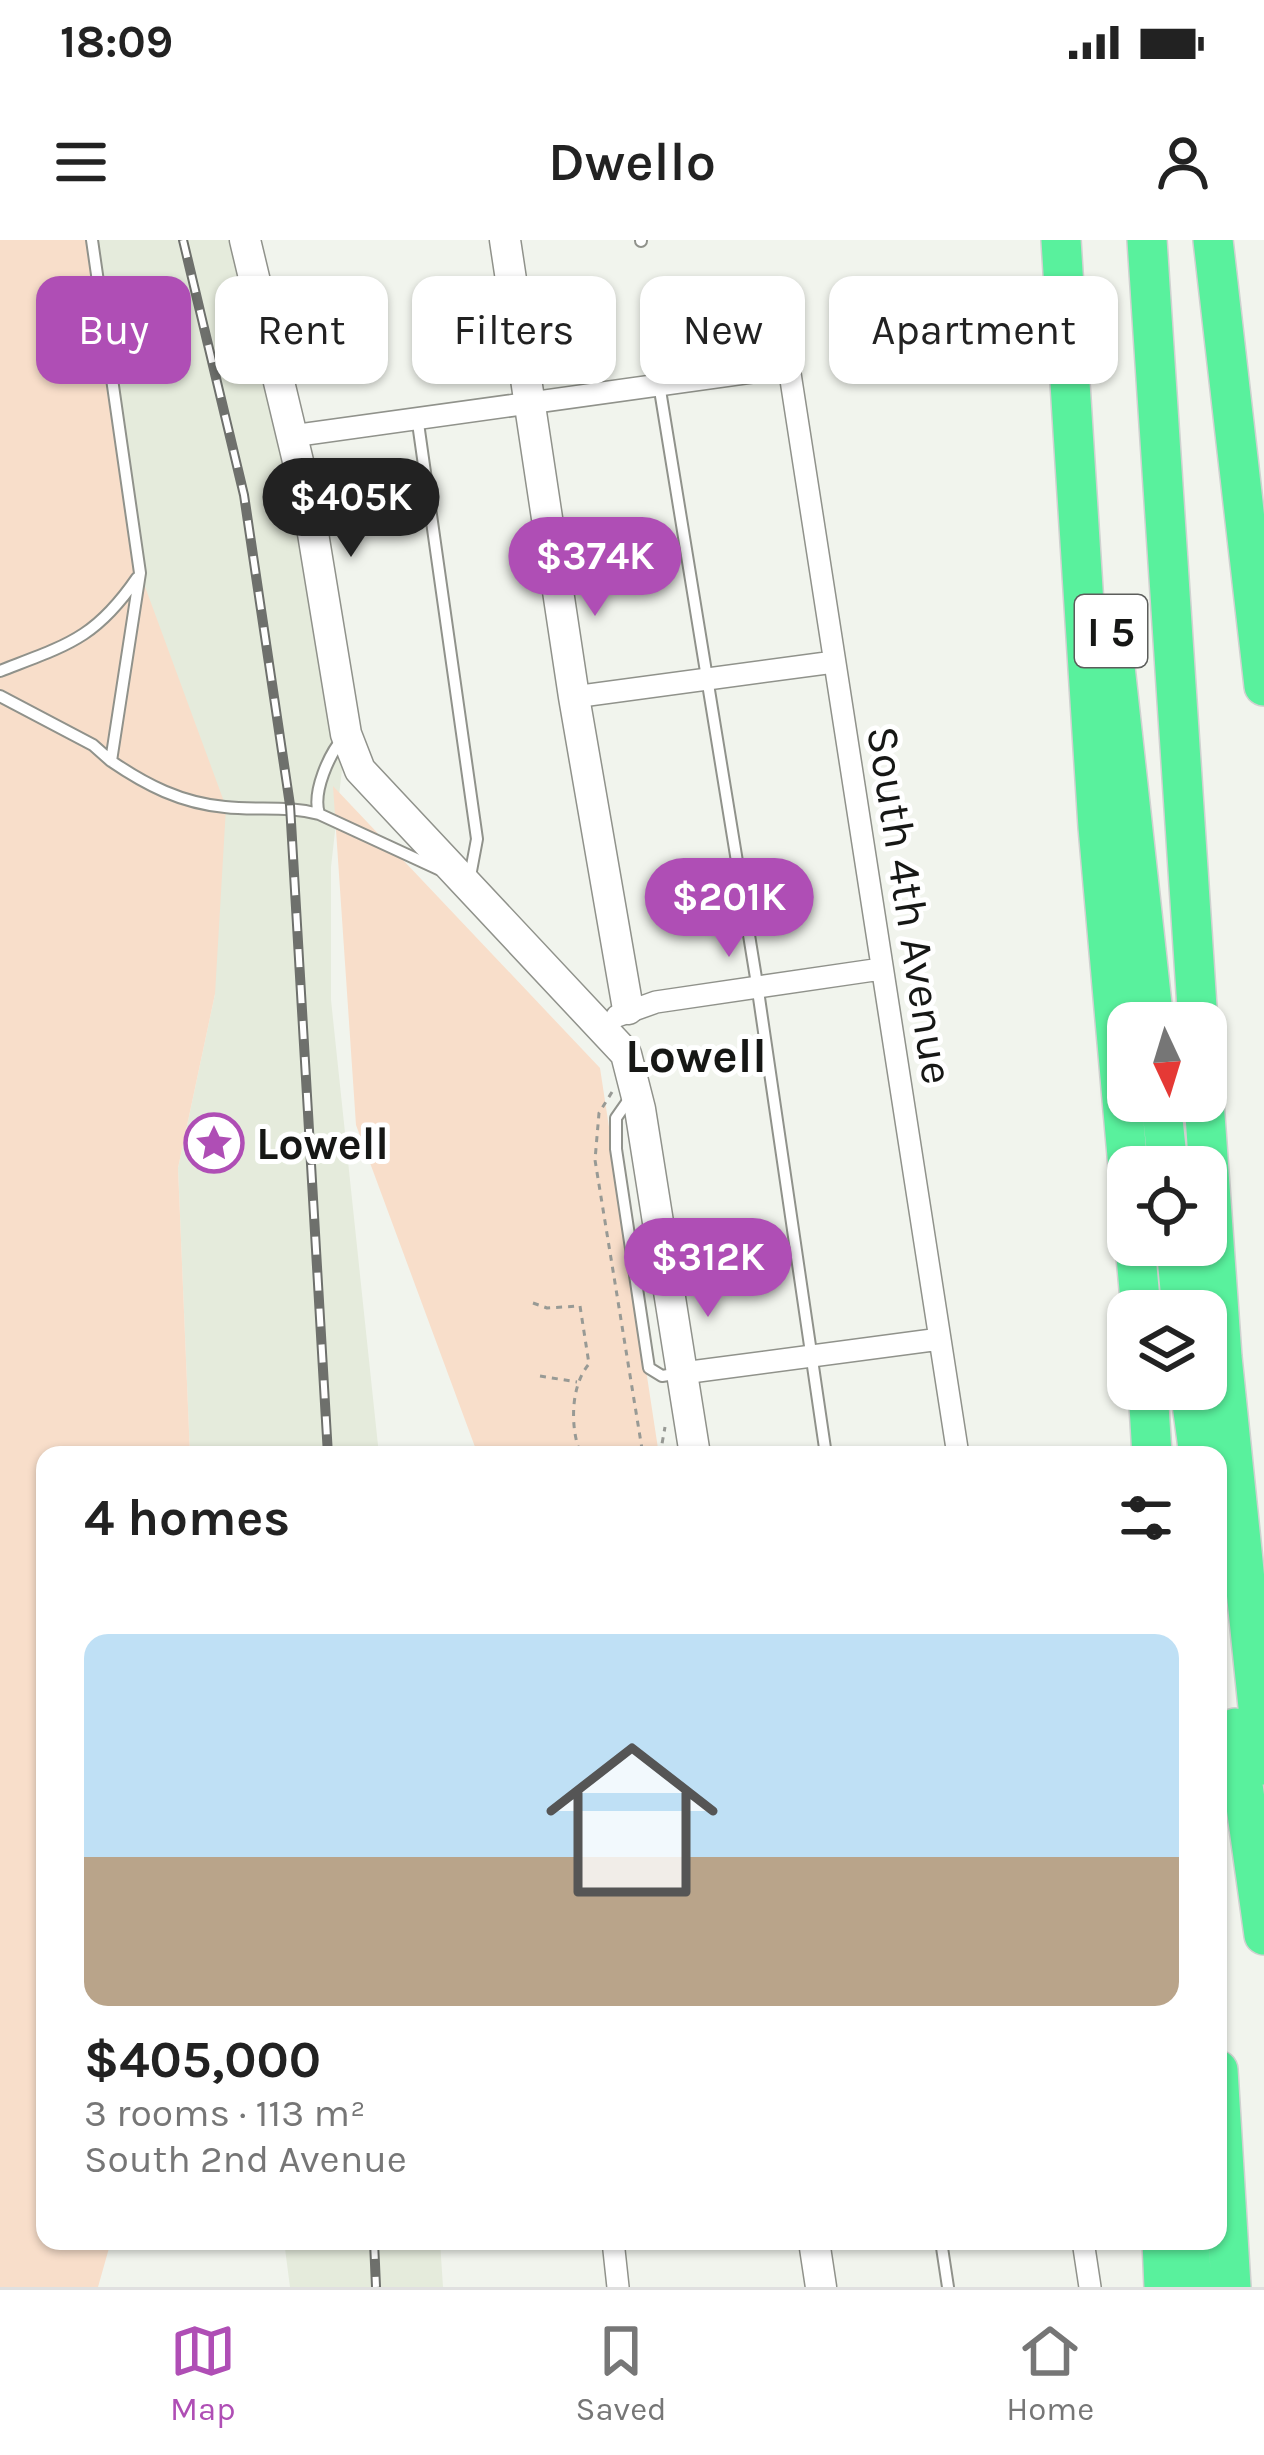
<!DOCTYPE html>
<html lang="en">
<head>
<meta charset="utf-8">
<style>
  body { margin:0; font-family:Karla,sans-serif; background:#f2f2f2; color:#222; height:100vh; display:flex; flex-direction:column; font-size:45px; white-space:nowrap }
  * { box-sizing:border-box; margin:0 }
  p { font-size:39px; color:#767676 }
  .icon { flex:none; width:66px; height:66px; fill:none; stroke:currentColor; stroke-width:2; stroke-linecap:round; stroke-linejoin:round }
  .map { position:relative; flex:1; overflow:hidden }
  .details { position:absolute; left:36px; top:1206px; width:1191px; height:804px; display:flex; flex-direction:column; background:#fff; border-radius:24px; box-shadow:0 3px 9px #0004 }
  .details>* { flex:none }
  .top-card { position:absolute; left:36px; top:36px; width:1194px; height:108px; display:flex; gap:24px }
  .needle { width:78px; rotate:176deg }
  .controls { position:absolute; left:1107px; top:762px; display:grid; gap:24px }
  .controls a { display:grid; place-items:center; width:120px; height:120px; border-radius:24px; background:#fff; box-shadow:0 3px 9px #0004; font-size:60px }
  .price { position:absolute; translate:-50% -102px; padding:0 27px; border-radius:42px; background:#af4eb5; color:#fff; font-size:39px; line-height:78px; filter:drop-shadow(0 3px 6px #0008) }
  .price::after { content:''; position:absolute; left:50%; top:72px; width:36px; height:27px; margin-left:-18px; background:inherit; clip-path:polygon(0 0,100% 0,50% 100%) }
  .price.active { background:#222; color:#fff }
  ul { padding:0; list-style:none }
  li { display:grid; align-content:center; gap:24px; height:636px; padding:0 48px }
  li+li { border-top:3px solid #e0e0e0 }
  li span { display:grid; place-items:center; height:372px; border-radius:24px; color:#555 }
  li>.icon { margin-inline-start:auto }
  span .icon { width:216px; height:216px; fill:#fffc; stroke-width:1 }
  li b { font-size:51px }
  h2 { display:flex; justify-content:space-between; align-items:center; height:144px; padding:0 48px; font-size:51px }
  .tag { padding:0 42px; border-radius:24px; background:#fff; box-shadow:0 3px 9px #0004; font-size:42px; line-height:108px }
  .tag.active { background:#af4eb5; color:#fff }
  .status { display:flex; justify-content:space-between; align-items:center; height:84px; padding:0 60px; background:#fff; direction:ltr }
  .status svg { height:33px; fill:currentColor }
  header { display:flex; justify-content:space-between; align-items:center; height:156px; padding:0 48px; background:#fff; font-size:54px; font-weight:600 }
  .menu { display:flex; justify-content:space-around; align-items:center; height:168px; border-top:3px solid #e0e0e0; background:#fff; font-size:33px; color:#767676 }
  .menu a { display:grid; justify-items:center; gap:6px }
  .menu .active { color:#af4eb5 }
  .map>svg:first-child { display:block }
  .built { fill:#e5ebdc }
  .green { fill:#f8deca }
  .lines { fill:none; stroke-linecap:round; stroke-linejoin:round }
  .lane-casing { stroke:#90928b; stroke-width:14 }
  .street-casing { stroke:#90928b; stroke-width:24 }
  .secondary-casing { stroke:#90928b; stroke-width:33 }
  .highway-casing { stroke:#d0d1d0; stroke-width:42 }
  .path { stroke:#989a95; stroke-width:3; stroke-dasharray:6 6; stroke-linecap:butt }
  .lane { stroke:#fff; stroke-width:10 }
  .street { stroke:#fff; stroke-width:21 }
  .secondary { stroke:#fff; stroke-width:30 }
  .highway { stroke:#59f19d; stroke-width:39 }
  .rail-casing { stroke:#6e706c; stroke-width:10 }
  .rail { stroke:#fff; stroke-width:6; stroke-dasharray:18; stroke-linecap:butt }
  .labels { text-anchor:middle; stroke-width:10; stroke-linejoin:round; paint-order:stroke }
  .shield { fill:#fff; stroke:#5c5d5b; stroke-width:3 }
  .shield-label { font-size:42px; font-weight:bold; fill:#161715 }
  .street-label { font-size:45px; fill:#161715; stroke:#fff }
  .poi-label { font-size:45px; font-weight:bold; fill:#161715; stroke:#fff; text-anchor:start }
  .neighbourhood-label { font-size:48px; font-weight:bold; fill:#161715; stroke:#fff }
</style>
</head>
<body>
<div class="status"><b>18:09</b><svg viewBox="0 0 49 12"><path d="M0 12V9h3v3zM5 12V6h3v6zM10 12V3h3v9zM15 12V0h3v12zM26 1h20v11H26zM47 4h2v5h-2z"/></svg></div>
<header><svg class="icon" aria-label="menu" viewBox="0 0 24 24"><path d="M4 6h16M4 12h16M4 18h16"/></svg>Dwello<svg class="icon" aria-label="person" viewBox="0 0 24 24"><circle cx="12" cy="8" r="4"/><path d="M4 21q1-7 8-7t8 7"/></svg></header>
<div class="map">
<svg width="1264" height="2047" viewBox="0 0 1264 2047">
  <rect width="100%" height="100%" fill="#f1f4ed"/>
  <path class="built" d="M92,0H245L346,494L331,627V760L379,1215H190L178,928L215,754L140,333Z
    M284,2001H440L443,2047H290Z"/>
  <path class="green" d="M0,0H92L140,333L226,567L215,754L178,928L190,1215H45V2001H111L98,2047H0Z
    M333,546L600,828L659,1215H478L356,885Z"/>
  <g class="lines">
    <defs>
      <path id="lane" d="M92,0L140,333L111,521C146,545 181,563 225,567C258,571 286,565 319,574
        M641,0V1
        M659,144L757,744L826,1215
        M417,176L477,599L471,631L465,634
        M0,431C67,405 95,399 137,338
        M0,456L93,505L111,521
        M344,497C329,514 312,552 319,574L438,629
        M630,858L616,878V909L649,1128L662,1136L681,1133
        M941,2001L948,2047"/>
      <path id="street" d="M292,196L789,127L958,1215
        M574,457L834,422
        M617,776L656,762L881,729
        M683,1133L940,1099
        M613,2001L618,2047
        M1083,2001L1090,2047"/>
      <path id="secondary" d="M245,0L308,263L346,494L360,530L626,814L640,869L695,1215
        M505,0L574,457L628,769
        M814,2001L821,2047"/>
      <path id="highway" d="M1061,0L1098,587L1128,927
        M1147,0L1198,783
        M1213,0L1264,446
        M1110,381L1154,783
        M1161,861L1168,927
        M1204,861L1222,1117L1264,1525
        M1135,1005L1141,1071
        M1176,1005L1182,1071
        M1148,1149L1152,1215
        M1190,1149L1199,1215
        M1235,1488L1264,1695
        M1218,1830L1231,2047
        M1162,2001L1164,2047
        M1189,2001L1192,2047"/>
    </defs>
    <use href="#lane" class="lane-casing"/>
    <use href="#street" class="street-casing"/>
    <use href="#secondary" class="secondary-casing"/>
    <use href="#highway" class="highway-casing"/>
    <path class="path" d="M612,852L599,873L595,920L643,1215
      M533,1063L547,1068L580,1066L589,1124C570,1146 570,1189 581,1215
      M540,1136L577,1142
      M660,1215L665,1187"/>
    <use href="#lane" class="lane"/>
    <use href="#street" class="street"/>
    <use href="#secondary" class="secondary"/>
    <use href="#highway" class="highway"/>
    <defs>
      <path id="rail" d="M183,0L244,255L290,565L328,1215
        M374,2001L376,2047"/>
    </defs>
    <use href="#rail" class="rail-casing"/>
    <use href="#rail" class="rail"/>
  </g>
  <defs>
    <symbol id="sight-ring" viewBox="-11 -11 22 22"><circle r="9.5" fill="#fff" stroke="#af4eb5" stroke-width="1.5"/><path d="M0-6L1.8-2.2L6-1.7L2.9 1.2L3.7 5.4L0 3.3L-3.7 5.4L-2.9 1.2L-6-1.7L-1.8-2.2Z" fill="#af4eb5"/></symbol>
  </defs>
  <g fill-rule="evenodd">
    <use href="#sight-ring" x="181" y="870" width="66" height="66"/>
  </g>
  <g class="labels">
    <rect class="shield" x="1075" y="355" width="72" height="72" rx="9"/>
    <g class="shield-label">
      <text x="1111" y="406">I 5</text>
    </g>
    <g class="street-label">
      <text transform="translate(911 665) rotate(81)" y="16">South 4th Avenue</text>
    </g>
    <g class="poi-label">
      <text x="256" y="919">Lowell</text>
    </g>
    <g class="neighbourhood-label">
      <text x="696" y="832">Lowell</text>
    </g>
  </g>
</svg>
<div class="controls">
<a><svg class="needle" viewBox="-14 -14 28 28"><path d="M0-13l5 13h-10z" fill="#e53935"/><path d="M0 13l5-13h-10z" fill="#767676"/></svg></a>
<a><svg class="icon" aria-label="locate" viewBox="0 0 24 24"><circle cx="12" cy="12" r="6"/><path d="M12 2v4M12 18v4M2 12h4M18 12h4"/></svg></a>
<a><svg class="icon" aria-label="layers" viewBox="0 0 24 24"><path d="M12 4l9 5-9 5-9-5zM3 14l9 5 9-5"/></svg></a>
</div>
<b class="price active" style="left:351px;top:320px">$405K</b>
<b class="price" style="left:595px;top:379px">$374K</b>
<b class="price" style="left:729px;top:720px">$201K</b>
<b class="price" style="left:708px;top:1080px">$312K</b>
<div class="top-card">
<a class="tag active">Buy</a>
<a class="tag">Rent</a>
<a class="tag">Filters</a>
<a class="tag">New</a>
<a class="tag">Apartment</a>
</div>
<section class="details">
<h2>4 homes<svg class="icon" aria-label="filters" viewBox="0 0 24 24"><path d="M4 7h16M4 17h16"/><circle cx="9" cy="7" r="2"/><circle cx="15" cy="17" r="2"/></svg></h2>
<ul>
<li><span style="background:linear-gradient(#bfe0f5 60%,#b9a48a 0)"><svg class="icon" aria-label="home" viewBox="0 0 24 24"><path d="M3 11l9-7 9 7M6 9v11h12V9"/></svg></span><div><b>$405,000</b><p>3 rooms · 113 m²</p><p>South 2nd Avenue</p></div></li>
</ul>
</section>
</div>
<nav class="menu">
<a class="active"><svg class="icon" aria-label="map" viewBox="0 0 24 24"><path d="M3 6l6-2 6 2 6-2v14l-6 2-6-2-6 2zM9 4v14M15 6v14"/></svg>Map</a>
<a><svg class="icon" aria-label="saved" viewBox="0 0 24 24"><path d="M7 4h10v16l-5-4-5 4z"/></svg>Saved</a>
<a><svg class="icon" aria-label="home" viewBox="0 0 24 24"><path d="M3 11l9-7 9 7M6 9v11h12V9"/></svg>Home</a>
</nav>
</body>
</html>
